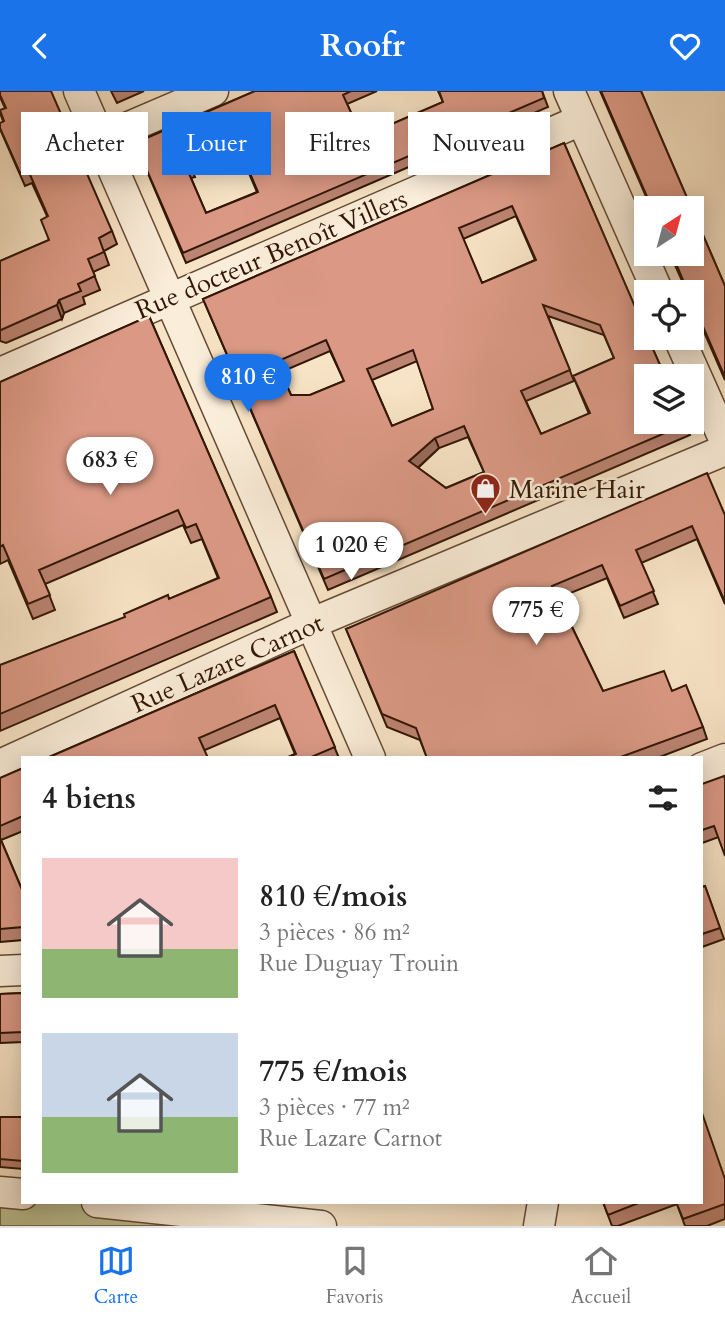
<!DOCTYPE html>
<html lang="fr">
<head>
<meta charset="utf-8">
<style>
  body { margin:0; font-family:Cardo,serif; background:#f2f2f2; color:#222; height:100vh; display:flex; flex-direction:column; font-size:26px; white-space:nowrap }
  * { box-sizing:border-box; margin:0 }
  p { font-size:23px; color:#767676 }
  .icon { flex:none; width:38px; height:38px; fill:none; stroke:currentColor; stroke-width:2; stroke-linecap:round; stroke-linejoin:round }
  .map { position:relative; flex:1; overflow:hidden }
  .sheet { position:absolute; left:21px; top:665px; width:682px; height:448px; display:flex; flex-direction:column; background:#fff; border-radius:0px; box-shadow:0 4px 18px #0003 }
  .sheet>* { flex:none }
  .guide { position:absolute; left:21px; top:21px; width:684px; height:63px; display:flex; gap:14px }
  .needle { width:46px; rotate:36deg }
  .fabs { position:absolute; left:634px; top:105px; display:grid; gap:14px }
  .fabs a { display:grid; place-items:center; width:70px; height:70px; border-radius:0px; background:#fff; box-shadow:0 4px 18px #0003; font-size:35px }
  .price { position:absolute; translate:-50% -60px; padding:0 16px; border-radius:24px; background:#fff; color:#222; font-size:23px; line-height:46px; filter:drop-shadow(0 2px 4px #0008) }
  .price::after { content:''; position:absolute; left:50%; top:42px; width:21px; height:16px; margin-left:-10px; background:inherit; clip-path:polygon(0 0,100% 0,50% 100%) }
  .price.on { background:#1a73e8; color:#fff }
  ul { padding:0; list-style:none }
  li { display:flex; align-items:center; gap:21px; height:175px; padding:0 21px }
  li span { display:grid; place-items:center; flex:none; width:196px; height:140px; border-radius:0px; color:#555 }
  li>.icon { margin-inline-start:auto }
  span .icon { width:84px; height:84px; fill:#fffc; stroke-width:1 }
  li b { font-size:30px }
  h2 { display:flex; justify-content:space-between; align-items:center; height:84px; padding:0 21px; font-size:30px }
  .tag { padding:0 24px; border-radius:0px; background:#fff; box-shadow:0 4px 18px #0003; font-size:24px; line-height:63px }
  .tag.on { background:#1a73e8; color:#fff }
  header { display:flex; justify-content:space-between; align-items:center; height:91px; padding:0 21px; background:#1a73e8; color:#fff; font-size:32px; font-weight:800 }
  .tab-bar { display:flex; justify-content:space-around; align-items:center; height:98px; border-top:2px solid #e0e0e0; background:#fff; font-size:19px; color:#767676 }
  .tab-bar a { display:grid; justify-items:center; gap:4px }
  .tab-bar .on { color:#1a73e8 }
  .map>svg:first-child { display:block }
  .green { fill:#bec394; stroke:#786d4c; stroke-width:2 }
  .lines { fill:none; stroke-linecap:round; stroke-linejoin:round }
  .minor-casing { stroke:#644a35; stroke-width:33 }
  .minor { stroke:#faedd9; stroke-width:30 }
  .wall { fill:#bc8472; stroke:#331705; stroke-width:2; fill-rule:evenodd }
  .shaded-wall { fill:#996b5d; stroke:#331705; stroke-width:2 }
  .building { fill:#db9985; stroke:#331705; stroke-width:2; fill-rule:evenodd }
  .labels { text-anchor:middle; stroke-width:5; stroke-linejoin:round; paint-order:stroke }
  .street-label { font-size:26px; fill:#331705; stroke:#faedd9 }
  .poi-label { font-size:26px; fill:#331705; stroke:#faedd9; text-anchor:start }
</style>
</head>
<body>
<header><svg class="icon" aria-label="back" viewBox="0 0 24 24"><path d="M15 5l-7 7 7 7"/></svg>Roofr<svg class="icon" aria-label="heart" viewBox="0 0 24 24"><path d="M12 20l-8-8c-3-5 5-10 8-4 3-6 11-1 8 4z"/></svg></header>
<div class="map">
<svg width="725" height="1135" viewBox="0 0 725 1135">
  <rect width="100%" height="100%" fill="#f7e3c5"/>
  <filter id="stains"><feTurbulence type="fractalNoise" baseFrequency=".00286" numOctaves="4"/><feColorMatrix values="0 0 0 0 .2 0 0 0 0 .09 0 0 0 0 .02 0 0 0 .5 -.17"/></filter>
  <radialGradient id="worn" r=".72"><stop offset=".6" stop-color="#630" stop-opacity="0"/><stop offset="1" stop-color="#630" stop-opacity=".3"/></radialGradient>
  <path class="green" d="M0,1101L23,1111H97L321,1135H0Z"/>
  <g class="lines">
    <defs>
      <path id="minor" d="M79,0L370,667
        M569,0L658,201
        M101,48L213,0
        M679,247L725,350
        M0,282L581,29
        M0,674L310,533L725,359
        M702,677L725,668
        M0,880L23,879
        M0,1101L23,1103
        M97,1111L321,1135
        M539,1135L543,1111"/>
    </defs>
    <use href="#minor" class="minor-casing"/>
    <use href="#minor" class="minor"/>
  </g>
  <path class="wall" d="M0,0L112,140L117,153L104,160L109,174L93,181L100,199L83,206L85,213L64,222L62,228L6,252L0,250V170L49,149L47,125L32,92L25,95L0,38L3,30L0,22L5,17L0,6Z
    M111,0H144L117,12Z
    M255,0H377L347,13L362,46L443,11L438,0H542L548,16L186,172L135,52ZM239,59L257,101L206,122L191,87L195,86L192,79Z
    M600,0H641L725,195V289L691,211V201H687L670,163H691V117H651Z
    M564,52L690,344L328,499L203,208ZM516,125L535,169L482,192L463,148ZM548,225L604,244L614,267L573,285L589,323L541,343L526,310L574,290ZM330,260L344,290L310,304H291L281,281ZM417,270L433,318L392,335L372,289ZM468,346L484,381L446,397L418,377L439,357Z
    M149,225L271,506L277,521L0,640V574L125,527L218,487L202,448L191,452L183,434L45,493L55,519L33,528L8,469L0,473V291Z
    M725,424V513L697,448L641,472L658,513L624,527L607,487L558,507L603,600H672L703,636L707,648L657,667H427L420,649L387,636L346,538Z
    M294,560L339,667H286L295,663L280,627L205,659L47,667Z
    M23,677V740L1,749L23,801V849L0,851V687Z
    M702,693L719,746L702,752Z
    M705,795L724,848L702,856V796Z
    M23,902V951L0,952V903Z
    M0,1026H23V1078L0,1076Z
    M725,1087V1128L707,1135H685L677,1113L618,1135H612L603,1111H702Z"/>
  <path class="shaded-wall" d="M59,209L64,222L62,228L57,214Z
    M435,347L439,357L413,381L409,370Z"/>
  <path class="building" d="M0,0H51L112,140L99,147L104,161L88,168L95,185L78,193L81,200L59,209L57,214L1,239L0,238V170L49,149L41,129L48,125L28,79L20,82L0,37V32L4,30L0,19L6,17L0,4Z
    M255,0H351L343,4L362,46L443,11L439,0H542L544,7L183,162L135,52ZM236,50L258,101L206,122L187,78L192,76L189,70Z
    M601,0H641L725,195V286L691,208V201H688L672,163H691V117H652Z
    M564,52L646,241V247H648L665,285H646V331H685L686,333L324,488L203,208ZM512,115L536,169L482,192L459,137ZM543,214L600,234L614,267L573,285L590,322L541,343L521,300L570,279ZM326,249L344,290L310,304H291L276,271ZM413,259L433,318L392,335L367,278ZM464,335L484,381L446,397L409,370L435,347Z
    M149,225L271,506L0,623V574L125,526L124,523L168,504L169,508L219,487L196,433L186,437L178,419L39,479L50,504L28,513L3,454L0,456V291Z
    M707,382L725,424V511L692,435L636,459L654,500L620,515L602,474L552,495L603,600L664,580L672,600L686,594L703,636L618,667H427L416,637L382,623L346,538Z
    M294,560L335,656L309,667H286L296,663L275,614L199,647L208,667H47Z
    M23,677V725L0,735V687Z
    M724,685L725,688V765L714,735L702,739V693Z
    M0,747L23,801V836L0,838Z
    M705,795L720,837L702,843V796Z
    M23,902V941L0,942V903Z
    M702,1022L725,1088V1113L683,1128L676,1111H702Z
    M0,1026H23V1070L0,1068Z
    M603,1111H641L608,1124Z"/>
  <defs>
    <symbol id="shop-pin" viewBox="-11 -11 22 30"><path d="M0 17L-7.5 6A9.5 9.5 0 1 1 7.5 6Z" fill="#8f2418" stroke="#faedd9"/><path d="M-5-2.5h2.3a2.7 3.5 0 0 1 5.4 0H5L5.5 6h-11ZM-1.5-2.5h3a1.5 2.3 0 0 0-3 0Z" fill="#fff"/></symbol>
  </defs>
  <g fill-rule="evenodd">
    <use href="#shop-pin" x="468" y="380" width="35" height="47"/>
  </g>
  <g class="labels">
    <g class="street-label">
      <text transform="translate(271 163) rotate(-23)" y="9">Rue docteur Benoît Villers</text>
      <text transform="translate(227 572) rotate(-24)" y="9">Rue Lazare Carnot</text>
    </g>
    <g class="poi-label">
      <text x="509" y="407">Marine Hair</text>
    </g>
  </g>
  <rect width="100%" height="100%" filter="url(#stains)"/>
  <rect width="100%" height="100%" fill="url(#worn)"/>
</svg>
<div class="fabs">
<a><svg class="needle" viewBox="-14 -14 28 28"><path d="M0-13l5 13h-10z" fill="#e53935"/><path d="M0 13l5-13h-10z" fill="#767676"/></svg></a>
<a><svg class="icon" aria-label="locate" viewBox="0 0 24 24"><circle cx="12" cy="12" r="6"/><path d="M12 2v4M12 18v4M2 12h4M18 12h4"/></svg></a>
<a><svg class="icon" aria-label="layers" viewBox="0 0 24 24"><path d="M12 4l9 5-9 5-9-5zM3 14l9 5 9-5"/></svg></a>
</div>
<b class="price on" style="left:248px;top:323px">810 €</b>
<b class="price" style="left:110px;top:406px">683 €</b>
<b class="price" style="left:351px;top:491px">1 020 €</b>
<b class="price" style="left:536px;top:556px">775 €</b>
<div class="guide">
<a class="tag">Acheter</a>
<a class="tag on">Louer</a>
<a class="tag">Filtres</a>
<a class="tag">Nouveau</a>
</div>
<section class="sheet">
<h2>4 biens<svg class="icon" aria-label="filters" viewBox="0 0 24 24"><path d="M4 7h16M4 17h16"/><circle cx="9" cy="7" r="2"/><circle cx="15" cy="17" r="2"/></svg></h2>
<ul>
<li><span style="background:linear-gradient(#f6c9c9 65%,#8fb573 0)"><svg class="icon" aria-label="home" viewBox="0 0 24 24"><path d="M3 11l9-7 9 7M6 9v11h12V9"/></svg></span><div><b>810 €/mois</b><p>3 pièces · 86 m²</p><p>Rue Duguay Trouin</p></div></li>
<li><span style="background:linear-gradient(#c9d6e8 60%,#8fb573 0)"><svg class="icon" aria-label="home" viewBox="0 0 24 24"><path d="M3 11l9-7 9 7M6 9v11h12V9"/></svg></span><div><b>775 €/mois</b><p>3 pièces · 77 m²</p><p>Rue Lazare Carnot</p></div></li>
</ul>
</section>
</div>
<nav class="tab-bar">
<a class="on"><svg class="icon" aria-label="map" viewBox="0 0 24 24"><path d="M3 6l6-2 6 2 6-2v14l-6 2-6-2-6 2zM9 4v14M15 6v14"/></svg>Carte</a>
<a><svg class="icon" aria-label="saved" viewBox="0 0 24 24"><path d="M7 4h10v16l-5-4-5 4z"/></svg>Favoris</a>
<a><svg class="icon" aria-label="home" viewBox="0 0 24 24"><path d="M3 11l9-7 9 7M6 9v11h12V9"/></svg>Accueil</a>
</nav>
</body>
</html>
